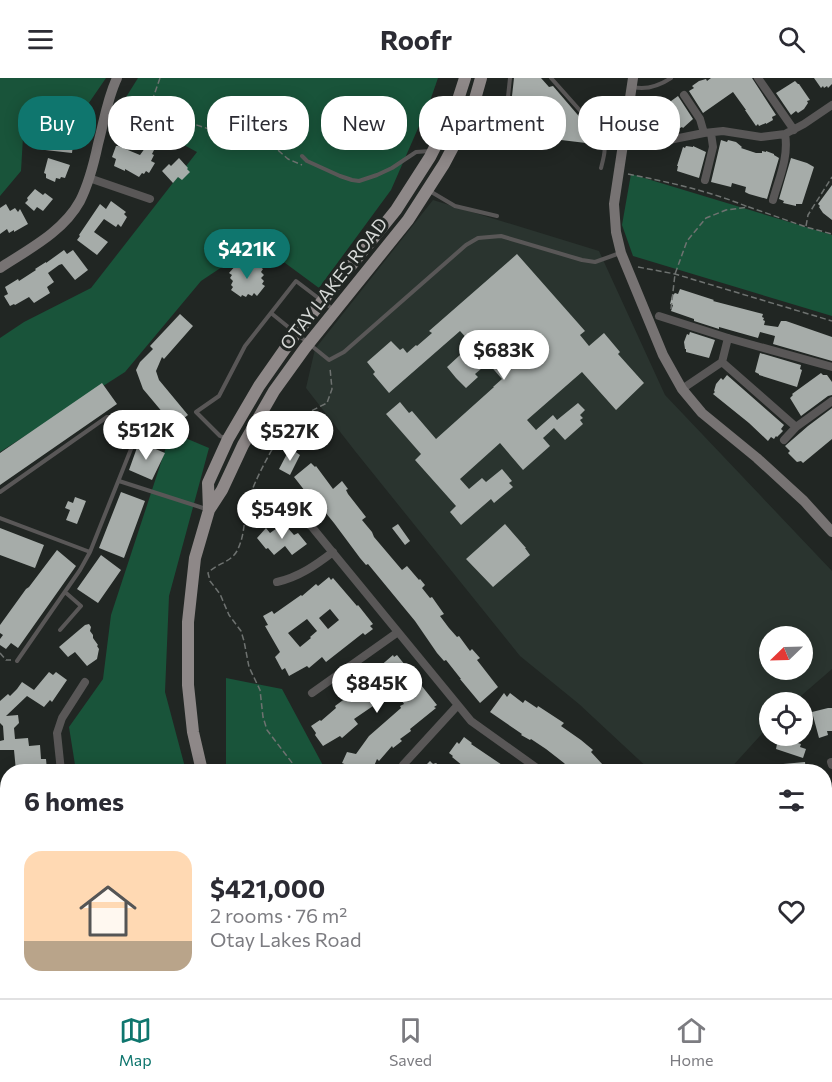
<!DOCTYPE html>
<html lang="en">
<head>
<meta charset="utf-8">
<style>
  body { margin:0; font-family:Commissioner,sans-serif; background:#f2f2f3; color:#2b2b33; height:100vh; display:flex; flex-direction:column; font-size:22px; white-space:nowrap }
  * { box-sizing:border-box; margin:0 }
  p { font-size:20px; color:#7c7c81 }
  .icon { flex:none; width:33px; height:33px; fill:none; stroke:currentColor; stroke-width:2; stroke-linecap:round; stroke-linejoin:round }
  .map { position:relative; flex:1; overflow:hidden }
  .side { position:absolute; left:0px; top:686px; width:832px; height:236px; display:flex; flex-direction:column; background:#fff; border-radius:24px 24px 0 0; box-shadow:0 3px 15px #0003 }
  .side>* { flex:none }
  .hud { position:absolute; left:18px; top:18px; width:796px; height:54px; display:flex; gap:12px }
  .needle { width:39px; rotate:247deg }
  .buttons { position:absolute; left:759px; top:548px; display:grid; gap:12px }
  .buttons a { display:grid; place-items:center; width:54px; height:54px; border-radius:50%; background:#fff; box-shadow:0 3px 15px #0003; font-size:30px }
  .price { position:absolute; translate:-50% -51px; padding:0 14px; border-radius:21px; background:#fff; color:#222; font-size:20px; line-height:39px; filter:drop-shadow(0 2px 3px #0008) }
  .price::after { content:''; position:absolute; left:50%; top:36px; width:18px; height:14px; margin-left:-9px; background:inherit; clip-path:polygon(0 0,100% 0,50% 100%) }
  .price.on { background:#0f766e; color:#fff }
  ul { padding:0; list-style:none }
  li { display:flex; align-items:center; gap:18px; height:150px; padding:0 24px }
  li+li { border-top:2px solid #e1e1e2 }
  li span { display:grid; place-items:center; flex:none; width:168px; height:120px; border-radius:18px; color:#555 }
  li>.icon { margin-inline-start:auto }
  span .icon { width:72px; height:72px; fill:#fffc; stroke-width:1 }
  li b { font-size:26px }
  h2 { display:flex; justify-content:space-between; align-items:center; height:72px; padding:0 24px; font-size:26px }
  .chip { padding:0 21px; border-radius:24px; background:#fff; box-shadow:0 3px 15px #0003; font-size:21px; line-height:54px }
  .chip.on { background:#0f766e; color:#fff }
  header { display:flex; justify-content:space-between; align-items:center; height:78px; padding:0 24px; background:#fff; font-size:27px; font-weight:700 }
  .menu { display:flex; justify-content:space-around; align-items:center; height:84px; border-top:2px solid #e1e1e2; background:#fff; font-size:16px; color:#7c7c81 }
  .menu a { display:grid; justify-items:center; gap:3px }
  .menu .on { color:#0f766e }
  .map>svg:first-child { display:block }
  .built { fill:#2a342f; fill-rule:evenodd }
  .green { fill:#19543a }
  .building { fill:#a6aca9; fill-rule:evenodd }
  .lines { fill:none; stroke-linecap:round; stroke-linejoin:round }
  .path { stroke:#6e7270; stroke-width:1.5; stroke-dasharray:6 3; stroke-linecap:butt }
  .lane { stroke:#595757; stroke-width:4 }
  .street { stroke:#595757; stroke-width:8 }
  .secondary { stroke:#777373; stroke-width:10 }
  .primary { stroke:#8e8888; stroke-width:12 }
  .labels { text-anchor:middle; stroke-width:6; stroke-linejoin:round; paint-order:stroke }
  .street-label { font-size:18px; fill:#d7dad8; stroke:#212623 }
</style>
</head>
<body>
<header><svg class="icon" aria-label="menu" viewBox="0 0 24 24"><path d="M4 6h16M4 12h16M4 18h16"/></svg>Roofr<svg class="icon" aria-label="search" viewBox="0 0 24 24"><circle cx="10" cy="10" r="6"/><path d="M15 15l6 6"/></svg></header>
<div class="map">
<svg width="832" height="920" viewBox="0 0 832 920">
  <rect width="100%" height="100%" fill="#212623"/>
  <path class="built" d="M433,122L599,173L665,317L832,493V591L794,624H770L769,648L728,693H651L579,626L520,578L355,373L306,310L315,271ZM770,558H802V591H770Z"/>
  <path class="green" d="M0,0H106L82,35L23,59L21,93L0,118Z
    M138,0H438L430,23L391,112L319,210L258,165L201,203L125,294L0,374V260L24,244L91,210L197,74L118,32Z
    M631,96L832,157V238L633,178L622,147Z
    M171,354L209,370L169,518L165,614L186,693H76L69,649L103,601L111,537Z
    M226,600L282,611L326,693H226Z
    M4,902L11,920H0V903Z
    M114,914H243L244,920H118Z
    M290,914H444L448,920H292Z"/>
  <path class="building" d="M514,0H541L549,9L553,8L595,57L586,65L561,62L531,28L511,46L510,36Z
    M711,0H752L776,37L772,39L773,42L766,46V45L759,48L758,46L756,48L745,32H746L733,14L703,35L689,13L694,10L692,8L699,3L706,1L707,3Z
    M814,0H832V6L828,10L827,8L824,10L823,8L821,10Z
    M795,3L798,6H799L810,22L807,23L808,25L804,31L798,35L796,33L791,37L776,15Z
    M678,18L693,41L683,50L682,49L676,52L675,50L673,52L661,36L662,35L660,31Z
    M58,53L76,54L75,67H73L72,75L45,72L47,55L58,56Z
    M721,62L727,64L728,62L736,64L742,69L741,70L756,75H762V73L766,74V73L774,76V77L779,80L767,121L749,116L745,114L746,109L732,105L731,109L711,104Z
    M148,66L155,70L152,76L154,77L151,83L155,85L149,95L146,93L144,96L142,95L139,99L125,91V93L114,88L116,81L112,79L116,68H118L140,77Z
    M686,68L693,69V68L706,74L699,100L677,93L678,88H677L683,69L685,70Z
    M48,80L70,87L65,100L61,99L60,101L56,100L55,104L46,100V96L44,95Z
    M179,80L188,90L187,91L190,94L182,102L178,99L173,105L162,93L169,86L171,88Z
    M791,80L807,85L814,89L802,126H796V128L783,125L784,123L779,121Z
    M832,107V142L823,135L819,129L820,128L818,126Z
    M35,111L43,117L45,115L53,121L43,133L37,129L34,133L25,125L28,122L27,120Z
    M111,123L126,134L124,136L127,139L121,149L118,146L116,149L104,141L94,154L108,164L97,177L77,162L80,158L79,157L100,126L106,131Z
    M6,126L10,133L15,130L18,134L20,131L28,146L14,154V152L9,155L7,151L0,156V130Z
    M64,172L67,176L73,172L88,192L75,202L62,186L59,187L48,195L54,204L47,209L50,215L34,225L29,219L15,227L14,226L10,228L4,218L8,216L5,209L18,201L19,203L36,192L35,191L46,184V185Z
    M517,176L585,253L580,257L589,268L604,255L620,274L618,276L644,305L616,332L582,294L527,342L536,352L553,337L557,342L578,325L585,332L580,337L583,340L580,342L583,346L565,362L554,350L543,360L550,368L523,392L500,365L460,401L469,411L482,400L486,404L502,391L512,403L509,405L513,409L494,425L491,421L461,447L450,434L456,428L415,382L421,376L386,336L400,324L409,335L412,333L436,361L494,309H493L502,301L488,285L475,296L478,299L466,310L456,300L447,289L472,266L460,253L389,315L373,296L375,294L367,284L391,263L400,272L403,270L407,275L416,267L417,268L432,255L429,253Z
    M248,184L251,187L254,184L263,191L261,194L264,197L261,200L264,203L262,206L265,208L257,218L254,215L252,218L248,216L246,219L242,217L241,219L231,212L233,209L231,207L233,203L230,200L232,197L229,195L237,186L240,188L242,185L246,188Z
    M680,211L714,222L713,223L763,236L762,239L764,240L763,242L765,243L764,247L778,249L781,243H786L832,259V283L773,266L775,258L760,254L758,260L719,249V251L694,243V241L671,233L673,227L670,226L672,218L675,215L678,216Z
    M180,236L193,248L164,281L162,279L156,293L159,302L188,337L174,348L143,311L136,292L140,284L153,271L150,268Z
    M690,254L715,262L709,280L686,274V271H685L684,264L687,256L689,257Z
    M760,275L801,287L800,291L802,292L797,309L759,297V296L755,294Z
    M821,295L823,297H827L832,304V317L828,318L801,338L790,320L793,317L792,316Z
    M727,297L784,347L781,351L783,353L777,359L776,358L774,361L771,359L768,363L749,345L713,316L715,314L714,313L716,306L721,300L723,302Z
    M102,305L117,326L0,407V375Z
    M832,330V361L803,385L801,383L797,384L788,375L790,373L785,368L808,348Z
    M139,364L165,375L152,402L129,392Z
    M290,370L300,377L290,397L279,391Z
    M311,385L315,389L316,388L333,411L342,403L348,411L346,412L348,416L366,439L362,442L372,454L374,459L402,492L407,488L419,502L420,501L425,507L422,510L430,520L432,519L444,536L440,538L449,550L457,559L459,558L470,573L472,571L480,580L477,582L498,609L480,625L460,601H461L446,582L444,583L437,575L415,543L368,486L366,487L360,480L334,445L325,434L323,436L294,399Z
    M121,414L145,423L124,480L99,470Z
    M75,419L86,423L77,446L66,442L70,432L65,430L68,423L73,425Z
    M398,446L410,463L405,467L392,450Z
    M505,446L526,470H525L530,477L493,509L466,481Z
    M280,448L282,451L286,448L294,457L298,455L307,466L292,477L285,468L274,477L268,470L266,471L257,460L266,450L270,455Z
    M0,450L44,467L35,490L0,477Z
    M57,472L76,488L18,570L11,565L6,571L0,567V561L3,557L0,555V547L26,511L29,509Z
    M101,477L121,492L98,525L77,511Z
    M329,499L331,502L333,500L357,528L358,527L373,546L370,548L373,551L365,557L363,555L326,584L322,579L309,590L307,588L289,598L285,590L282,592L275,579L280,574L265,548L268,547L263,538L272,533L274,536L301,517L302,518L316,506L318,508ZM330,531L339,542L328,551L319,540ZM307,541L317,553L310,559L311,560L300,569L288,555Z
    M89,546L91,549L90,553L93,557V560L98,567L97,568L99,571L97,581L87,588L75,574L68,579L59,569L85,547Z
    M393,577L394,579L397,577L437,627L434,629L436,630L410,651L411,653L400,661L402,663L393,670L392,668L379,683L377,681L372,693L363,691L361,693L342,685L347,674L356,676L369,658L401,630L400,628L404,626L401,621L409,614L400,602L371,626L373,628L354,641L358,646L342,660L340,658L323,668L315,657L316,655L311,648L320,642L321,643L336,630L335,628L350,617L349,615Z
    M49,594L53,597L56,594L67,602L52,624L50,622L44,629L27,618L6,638L18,637L19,645L14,650L15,661L28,660L29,668L40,667L41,681H46L47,692L16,693L14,672H0V663L4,662L3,648L0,645V623L8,616L10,618L17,611L22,604L34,612Z
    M504,615L507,619L510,615L523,625L525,622L537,630L538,628L564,645L561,648L581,662L593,672L591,674L603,687L596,693H571L564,685L546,671L531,661L530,662L521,657L522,656L490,634Z
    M828,630H832V653H827L828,657L819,660L812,634Z
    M782,658L792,660L791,663L801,666L800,669L806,671L803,680L776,671L778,661L781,662Z
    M464,659L472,665L471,666L511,693H468L462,690L463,688L452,679L453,678L449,675L457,664L459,666Z
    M430,683L433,686L436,685L445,693H417L423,690Z
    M805,684L806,693H783V686Z
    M831,741L832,745V795H825V742Z
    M0,812L8,818V832L0,826Z
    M8,859V889L0,885V861Z
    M825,879H832V901L825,900Z"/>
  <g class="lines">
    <path class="path" d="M160,0L153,20L151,32L215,53L243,50L262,58L288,81L302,87
      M628,96C668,104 710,113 748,129
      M806,148L808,137L832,99
      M638,189L675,196L832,243
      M671,231L675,196L687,163L706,140L726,132L749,129L806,149L832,156
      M0,575L6,582H11
      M296,693L293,686L267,652L263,639L260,612L249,589L244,563L241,553L229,537L220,516L210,503L208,495C217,485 230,485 237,473C246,455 243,441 248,423C254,404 276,359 291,346C298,339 317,330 327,325L332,311L330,290
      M0,902L8,901
      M303,914L306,920"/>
    <path class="lane" d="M510,0L505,47L507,57L514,68
      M551,0L600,55C607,69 605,75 601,90
      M633,9C647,12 659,8 671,0
      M302,78L307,83L340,98L352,102L359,103L377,97L392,90L416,74L430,73
      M428,112L455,128L497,138
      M271,235L329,282L344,274L466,167L478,160L501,158L582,182L595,184L620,175
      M225,360L220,358L196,334L219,318L245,268L296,203L334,232
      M119,403L206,431
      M0,414L107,339C108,339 116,339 118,339C125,341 133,359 133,366L90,474L80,492L17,583
      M0,440L90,474
      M60,552L81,528L65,514"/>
    <path class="street" d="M758,0L794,52
      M684,17L700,41L704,55
      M624,61L649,66L704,55L723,53L761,59L785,56L804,46L832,27
      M89,100L150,121
      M705,102L713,69L711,55
      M773,122C779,100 789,79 785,56
      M659,238L728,260L832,289
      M722,284L796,349
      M682,311L722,284L728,260
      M784,362L796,349L832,323
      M280,423L312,449L316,454L471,643L541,693
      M277,504C299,499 316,487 333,474
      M312,615L398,554
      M831,684L832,687
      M61,693L57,655L62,640L85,604
      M400,693L403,687L457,628
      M0,844L8,842
      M825,853L832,854
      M64,914L67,920
      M609,914V920
      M764,920L765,914"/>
    <path class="secondary" d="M633,0L614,126L616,154L621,175L663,277L682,311L702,335L757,380L804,423L832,454
      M0,190C29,171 63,154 80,123C89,105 94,85 98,66C104,44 107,21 117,0"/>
    <path class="primary" d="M209,432L208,405L228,361L259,308L294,258L396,132L430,79L456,28L465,0
      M202,693L193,654L188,607V544L195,480L209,432L222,412L243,367L274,313L305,270L408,142L444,86L471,35L481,0
      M267,914L268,920"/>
  </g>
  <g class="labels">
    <g class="street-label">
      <text transform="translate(334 206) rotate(-52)" y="6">OTAY LAKES ROAD</text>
    </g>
  </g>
</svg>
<div class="buttons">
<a><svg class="needle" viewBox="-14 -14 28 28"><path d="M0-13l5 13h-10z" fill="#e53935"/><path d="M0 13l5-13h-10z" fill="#7c7c81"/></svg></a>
<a><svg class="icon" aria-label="locate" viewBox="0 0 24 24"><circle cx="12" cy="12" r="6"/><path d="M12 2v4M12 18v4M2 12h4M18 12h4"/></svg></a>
</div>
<b class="price on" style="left:247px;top:202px">$421K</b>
<b class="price" style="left:504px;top:303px">$683K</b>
<b class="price" style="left:146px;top:383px">$512K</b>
<b class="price" style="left:290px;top:384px">$527K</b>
<b class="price" style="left:282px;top:462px">$549K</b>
<b class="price" style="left:377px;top:636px">$845K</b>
<div class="hud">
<a class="chip on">Buy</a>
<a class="chip">Rent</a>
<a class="chip">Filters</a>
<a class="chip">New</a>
<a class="chip">Apartment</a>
<a class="chip">House</a>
</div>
<section class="side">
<h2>6 homes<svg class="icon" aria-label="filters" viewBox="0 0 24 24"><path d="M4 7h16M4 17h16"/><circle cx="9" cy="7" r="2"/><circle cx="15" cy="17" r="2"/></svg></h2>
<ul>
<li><span style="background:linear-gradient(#ffd9b3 75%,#b9a48a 0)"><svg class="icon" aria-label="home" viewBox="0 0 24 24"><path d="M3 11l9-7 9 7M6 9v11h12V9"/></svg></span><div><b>$421,000</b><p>2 rooms · 76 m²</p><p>Otay Lakes Road</p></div><svg class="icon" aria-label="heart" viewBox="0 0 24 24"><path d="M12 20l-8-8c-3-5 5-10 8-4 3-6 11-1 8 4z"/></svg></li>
</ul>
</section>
</div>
<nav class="menu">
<a class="on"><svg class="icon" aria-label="map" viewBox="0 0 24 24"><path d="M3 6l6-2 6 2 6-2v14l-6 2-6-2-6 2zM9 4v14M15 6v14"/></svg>Map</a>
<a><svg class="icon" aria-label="saved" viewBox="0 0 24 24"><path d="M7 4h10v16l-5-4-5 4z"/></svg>Saved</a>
<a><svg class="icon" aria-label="home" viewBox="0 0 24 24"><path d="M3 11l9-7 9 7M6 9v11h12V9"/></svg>Home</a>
</nav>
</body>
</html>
